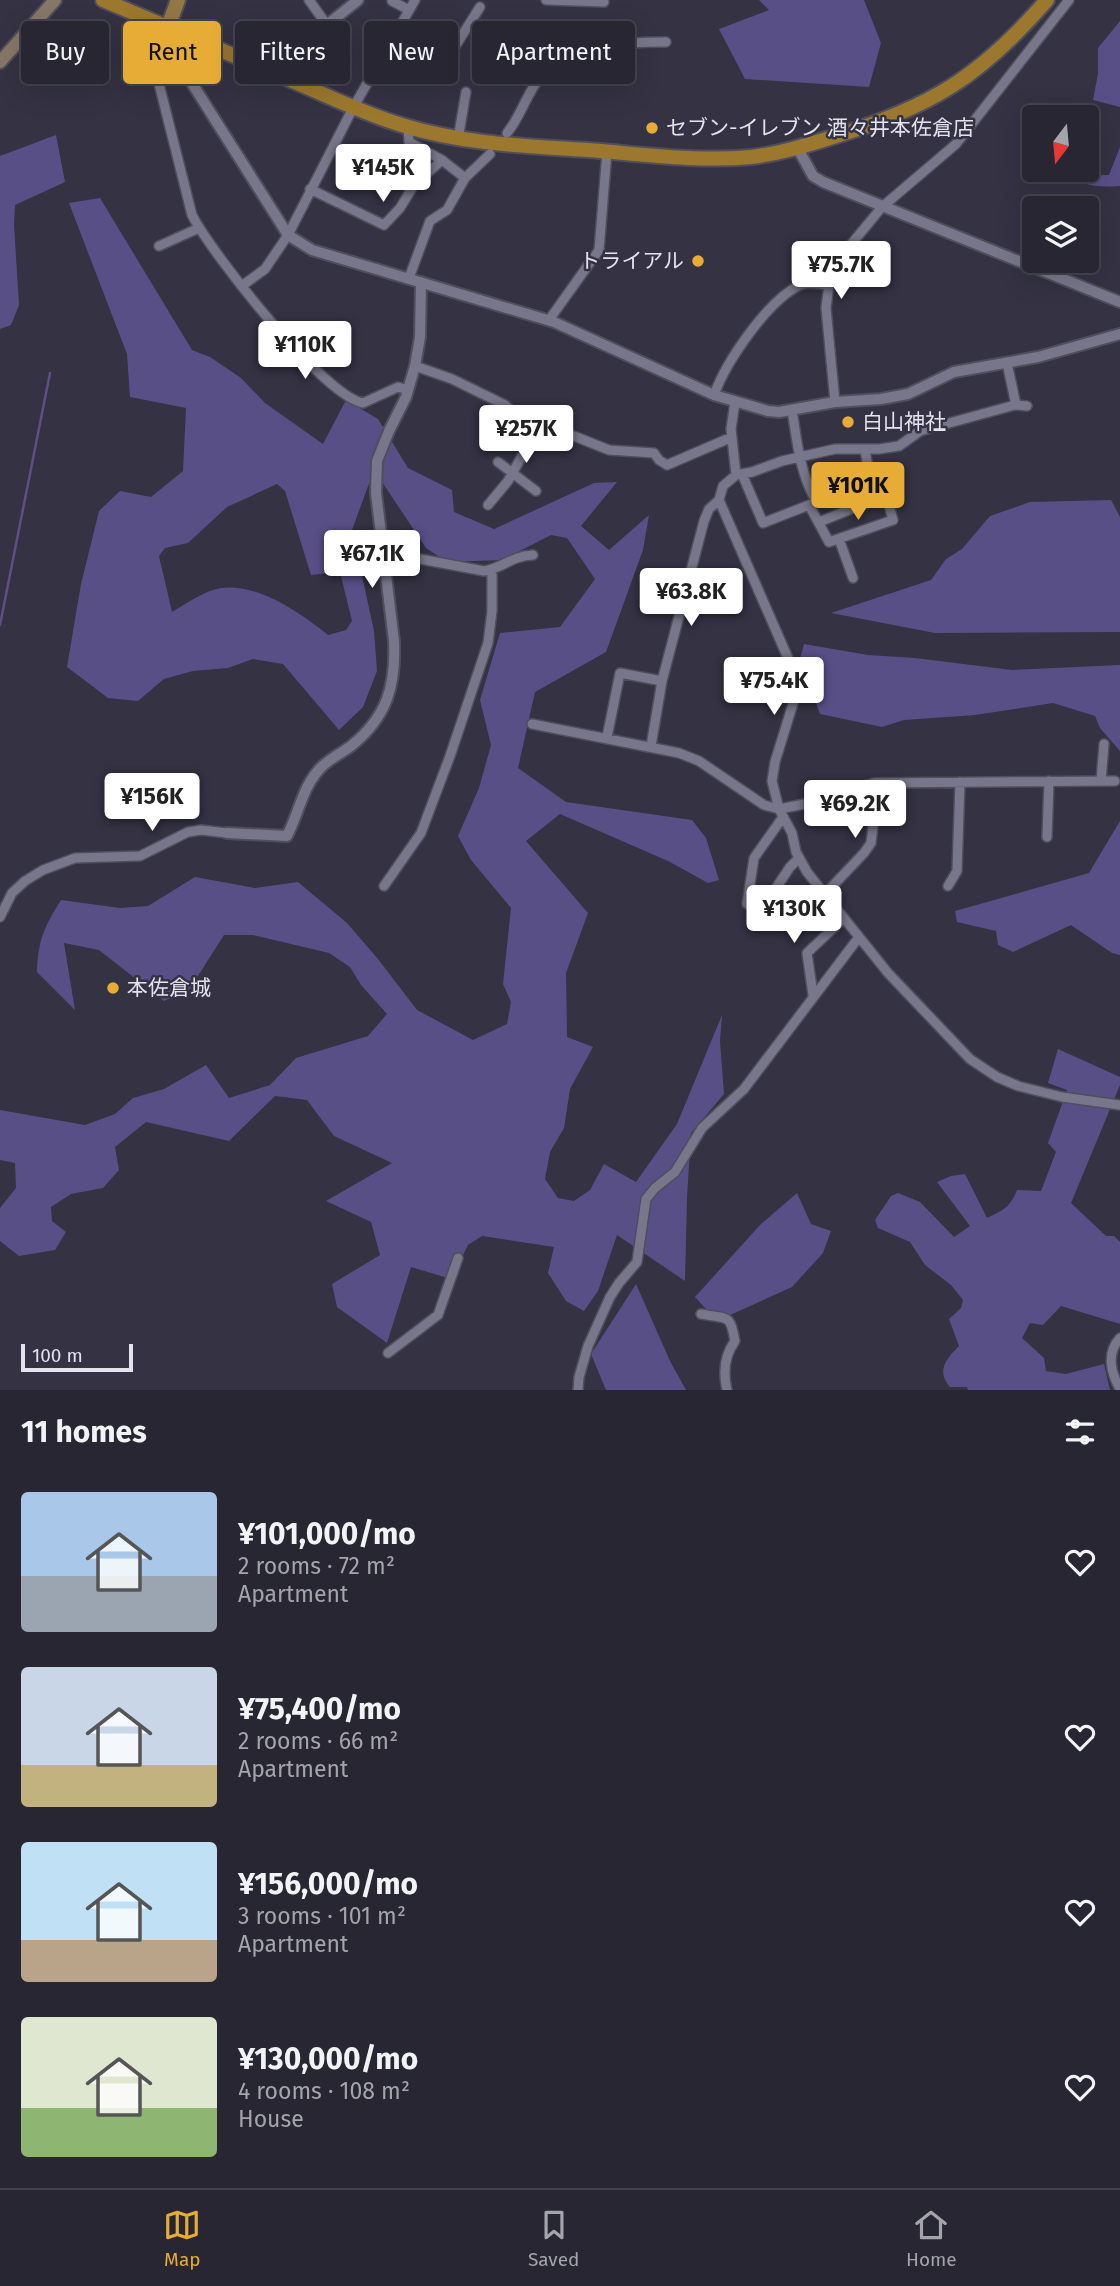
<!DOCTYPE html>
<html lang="en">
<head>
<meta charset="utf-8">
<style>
  body { margin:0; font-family:"Fira Sans","Noto Sans JP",sans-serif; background:#2f2e3a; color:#f1f3f6; height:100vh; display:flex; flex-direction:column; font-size:26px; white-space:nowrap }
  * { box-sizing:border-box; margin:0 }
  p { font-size:23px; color:#a4a5ac }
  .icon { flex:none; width:38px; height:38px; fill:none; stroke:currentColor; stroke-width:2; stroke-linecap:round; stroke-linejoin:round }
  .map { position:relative; height:1390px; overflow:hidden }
  .drawer { display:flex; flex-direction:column; background:#272632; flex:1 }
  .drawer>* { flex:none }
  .banner { position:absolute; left:21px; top:21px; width:700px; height:63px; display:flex; gap:14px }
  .needle { width:46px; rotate:196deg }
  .fabs { position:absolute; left:1022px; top:105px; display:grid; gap:14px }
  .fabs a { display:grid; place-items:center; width:77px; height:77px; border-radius:7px; background:#272632; box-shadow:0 7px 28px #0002,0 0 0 2px #43434d; font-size:35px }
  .scale { position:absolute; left:21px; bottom:18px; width:112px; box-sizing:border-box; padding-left:7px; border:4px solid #e3e2ed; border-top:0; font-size:19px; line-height:24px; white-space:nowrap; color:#e3e2ed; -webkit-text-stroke:5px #343243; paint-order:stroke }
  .price { position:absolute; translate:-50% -60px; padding:0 16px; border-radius:7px; background:#fff; color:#222; font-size:23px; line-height:46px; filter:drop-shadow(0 2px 4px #0008) }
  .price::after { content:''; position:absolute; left:50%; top:42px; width:21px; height:16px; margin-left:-10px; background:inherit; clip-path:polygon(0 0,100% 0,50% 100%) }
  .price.active { background:#e6ac36; color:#111 }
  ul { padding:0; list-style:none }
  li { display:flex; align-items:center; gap:21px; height:175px; padding:0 21px }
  li span { display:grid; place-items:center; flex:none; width:196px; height:140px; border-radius:7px; color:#555 }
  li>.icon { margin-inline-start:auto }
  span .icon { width:84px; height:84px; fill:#fffc; stroke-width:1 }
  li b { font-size:30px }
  h2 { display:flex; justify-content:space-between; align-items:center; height:84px; padding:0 21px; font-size:30px }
  .chip { padding:0 24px; border-radius:7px; background:#272632; box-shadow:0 7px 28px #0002,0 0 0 2px #43434d; font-size:24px; line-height:63px }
  .chip.active { background:#e6ac36; color:#111 }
  .menu { display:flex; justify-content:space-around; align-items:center; height:98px; border-top:2px solid #43434d; background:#272632; font-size:19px; color:#a4a5ac }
  .menu a { display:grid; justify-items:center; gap:4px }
  .menu .active { color:#e6ac36 }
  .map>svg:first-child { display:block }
  .green { fill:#594f87; fill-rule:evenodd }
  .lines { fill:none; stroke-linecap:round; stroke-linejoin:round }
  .stream { stroke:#5f4f85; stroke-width:2.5 }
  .minor-casing { stroke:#504e5c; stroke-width:12 }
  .tertiary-casing { stroke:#504e5c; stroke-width:14 }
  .secondary-casing { stroke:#504e5c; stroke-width:16 }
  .primary-casing { stroke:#504e5c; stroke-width:18 }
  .trunk-casing { stroke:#504e5c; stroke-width:18 }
  .minor { stroke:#78768a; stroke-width:9 }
  .tertiary { stroke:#78768a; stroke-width:10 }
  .secondary { stroke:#867768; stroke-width:12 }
  .primary { stroke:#937845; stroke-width:14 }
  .trunk { stroke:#9c782e; stroke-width:14 }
  .poi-dot { fill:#e6ac36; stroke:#343243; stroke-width:2.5 }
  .labels { text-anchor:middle; stroke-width:5; stroke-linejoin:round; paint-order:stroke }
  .poi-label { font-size:21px; fill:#e3e2ed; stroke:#343243; text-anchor:start }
</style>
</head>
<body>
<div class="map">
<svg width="1120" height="1390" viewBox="0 0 1120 1390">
  <rect width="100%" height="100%" fill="#343243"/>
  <path class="green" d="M759,0H864L881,43L869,87L745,79L719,29L769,10Z
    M1120,21V107L1093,100L1098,74V48Z
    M56,135L65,182L15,205L14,225L19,305L11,325L0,329V156Z
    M1120,147V186C1094,188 1081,185 1060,170H1076L1086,176L1109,175Z
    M100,198L192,350L210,357L241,378L265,403L323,444L346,400L378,419L408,468L452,490L454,512L494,529L594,483L617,482L581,526L609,550L649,515L643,550L606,652L535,692L518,768L566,802L692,820L706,838L719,880L708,883L668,861L560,814L526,841L588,913L566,973L567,1037L593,1047L570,1089L564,1128L550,1152L545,1179L558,1198L574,1201L590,1190L604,1164L636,1182L677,1124L722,1015L720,1041L724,1094L691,1133L687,1198L685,1281L617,1235L598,1291L584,1311L566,1301L548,1273L554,1247L482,1236L468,1245L451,1279L411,1267L387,1343L337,1307L332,1284L380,1255L371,1222L326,1201L392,1163L334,1136L307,1100L275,1096L229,1141L146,1122L115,1147L119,1170L103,1188L71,1194L51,1207L52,1221L66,1232L55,1250L19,1256L0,1241V1208L16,1188L15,1163L0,1160V1110L85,1125L115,1114L133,1098L164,1089L206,1065L229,1098L270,1085L296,1058L368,1036L387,1014L361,985L350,967L329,953L253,935H224L189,990L164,1001L99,950L64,943L75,1010L37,972C38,940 44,927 61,900L120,908L148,906L195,877L255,888L298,882L347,923L378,959L417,1010L473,1040L507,1024L511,1002L503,984L511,908L471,860L458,836L479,788L491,745L480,700L500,633L560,627L595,579L567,538L551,535L502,560L447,562L426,548L374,470L352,530L374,631L377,671L363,707L339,730L283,664L253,659L228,668L193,671L164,679L138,701L108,698L67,667L81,584L99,511L120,491L151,497L183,471L186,408L130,397L127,354L69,203ZM277,484L285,491L311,575L340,572L352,621L346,630L328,635C299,612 249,576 210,591C197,596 184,605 172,612L159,556L165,548L188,543L227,507Z
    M1111,500L1120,517V632L935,633L831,613L931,580L946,559L962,549L990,516L1030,502Z
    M804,644L868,655L915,658L1012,670L1120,665V751L1100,728L1095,716L1053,703L975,715L904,720L882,727L820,714L800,659Z
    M1120,821V955L1112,953L1071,925L1013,952L998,945L996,931L957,922L955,911L1089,873Z
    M1058,1049L1120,1077V1085L1071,1203L1106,1236H1114L1120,1242V1324L1061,1306L1043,1325L1030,1323L1022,1338L1044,1358L1046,1371L1066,1374L1104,1364L1110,1390H968L967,1387H950C936,1371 946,1359 959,1346L949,1319L961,1308L963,1300L951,1285L925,1265L910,1242L878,1228L875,1220L891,1196L898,1193L920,1202L954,1237L970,1226L937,1182L951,1176L965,1174L987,1218C1002,1211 1011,1207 1017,1190L1041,1191L1056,1152L1048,1143L1067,1090L1048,1083Z
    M797,1193L811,1224L831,1231L823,1253L792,1287L717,1321L695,1297L760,1225Z
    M636,1284L670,1361L686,1390H606L591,1354Z"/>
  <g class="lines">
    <path class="stream" d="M0,625L50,373"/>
    <defs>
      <path id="minor" d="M309,0L327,25
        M546,0L604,2
        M392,1L409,10
        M397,31L444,64L480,7
        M547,35L560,62
        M167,38L156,58L155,68L192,215C212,254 323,395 363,403L398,387L408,390
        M408,127L409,142L442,160L465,178
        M507,133C521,116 526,95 540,77C565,44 628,42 666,42
        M458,139L466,92
        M310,189L384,225L400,208L414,185L442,160
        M159,246L199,228
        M409,278L430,221L447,210L465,178L490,154
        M243,285L265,269L288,235L353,108L415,0
        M549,320L599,250L607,152
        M1007,363L1016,405
        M415,366L452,379L505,405L521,419L537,426L574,436L609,450L654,453L659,460L667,465L732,437
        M714,395C726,362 767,301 800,285C808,282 820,284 828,285
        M735,402L731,429L736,475
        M835,402L826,308L830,277L843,254L882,207L956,144L1069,0
        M1027,406L1015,405L920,431L899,446L879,449H835L782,461L752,472L736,475L723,486L719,500L791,665L795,697L775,762L772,781L779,809L792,833L796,852L807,872L888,973L970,1059L997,1077L1018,1086L1062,1097L1120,1105
        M792,410C797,442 800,473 816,501
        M865,450L869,473
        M498,462L536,491
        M742,474L763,523L809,505L873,473L881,476L893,520L829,542L809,505
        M488,505L508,481L538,427
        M819,522L886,495
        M839,539L853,578
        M383,552L484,571C503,568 511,556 533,555
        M532,724L679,753L699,761L764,805L779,809L810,803L874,783L1115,781
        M607,737L620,673L662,681
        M651,746L662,681L704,521L709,509L719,500
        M1101,781L1104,744
        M783,817L754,858L747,904L760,912L790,867L799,858
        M1047,837L1049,781
        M384,886L421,833L450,756L488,643L492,611V570
        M948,886L957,871L960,782
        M824,895L864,853L871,843L878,783
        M0,917L12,893L25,881L43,870L75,858L140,856L188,832L201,830L227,833
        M813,995L807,953L844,918
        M701,1314C728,1319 730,1313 735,1341C724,1356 723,1373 727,1390
        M1120,1338C1106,1353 1111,1373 1120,1389
        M388,1353L438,1315L458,1258
        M578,1390L579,1377L588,1346L610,1297L619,1283L637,1262L646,1199L655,1188L675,1172L702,1128L744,1089L859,937"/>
      <path id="tertiary" d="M168,27L167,38L176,58L288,235L312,250L554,322L714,395L768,411L779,412L835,402L881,399L908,394L954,372L1038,357L1120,334
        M287,78L300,55L327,25L358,0
        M797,147L813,176L823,182L1120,302
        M227,833L287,836C298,815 302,790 317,772C326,760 339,755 351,746C387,717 396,686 394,641L376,493L377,461L389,431L406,397L415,366L420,337L421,282"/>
      <path id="secondary" d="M0,62L55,0"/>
      <path id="primary" d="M168,27L178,0"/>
      <path id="trunk" d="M103,0C165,26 226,52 288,79C326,95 364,114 405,126C464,144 526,146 588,150C641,154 697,162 751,157C779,154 807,145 833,137C931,107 980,77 1047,0"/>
    </defs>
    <use href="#minor" class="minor-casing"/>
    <use href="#tertiary" class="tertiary-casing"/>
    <use href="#secondary" class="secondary-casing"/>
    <use href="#primary" class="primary-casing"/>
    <use href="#trunk" class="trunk-casing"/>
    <use href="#minor" class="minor"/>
    <use href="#tertiary" class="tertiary"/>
    <use href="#secondary" class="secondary"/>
    <use href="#primary" class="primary"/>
    <use href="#trunk" class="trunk"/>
  </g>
  <g class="poi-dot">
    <circle cx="652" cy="128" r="7"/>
    <circle cx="698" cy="261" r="7"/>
    <circle cx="848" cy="422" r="7"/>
    <circle cx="113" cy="988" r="7"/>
  </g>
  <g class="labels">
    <g class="poi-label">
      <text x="666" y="135">セブン-イレブン 酒々井本佐倉店</text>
      <text x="684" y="268" text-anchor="end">トライアル</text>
      <text x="862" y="429">白山神社</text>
      <text x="127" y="995">本佐倉城</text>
    </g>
  </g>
</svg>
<div class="fabs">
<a><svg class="needle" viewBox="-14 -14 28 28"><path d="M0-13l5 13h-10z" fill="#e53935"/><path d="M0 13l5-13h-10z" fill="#a4a5ac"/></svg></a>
<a><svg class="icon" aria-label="layers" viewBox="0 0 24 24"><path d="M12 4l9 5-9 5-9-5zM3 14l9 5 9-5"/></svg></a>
</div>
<div class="scale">100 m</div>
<b class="price" style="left:383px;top:204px">¥145K</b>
<b class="price" style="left:841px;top:301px">¥75.7K</b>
<b class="price" style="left:305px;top:381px">¥110K</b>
<b class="price" style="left:526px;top:465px">¥257K</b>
<b class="price active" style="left:858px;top:522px">¥101K</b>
<b class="price" style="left:372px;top:590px">¥67.1K</b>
<b class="price" style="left:691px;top:628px">¥63.8K</b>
<b class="price" style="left:774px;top:717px">¥75.4K</b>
<b class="price" style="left:152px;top:833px">¥156K</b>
<b class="price" style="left:855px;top:840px">¥69.2K</b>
<b class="price" style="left:794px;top:945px">¥130K</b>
<div class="banner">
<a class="chip">Buy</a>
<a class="chip active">Rent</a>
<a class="chip">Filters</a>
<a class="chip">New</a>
<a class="chip">Apartment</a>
</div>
</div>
<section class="drawer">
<h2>11 homes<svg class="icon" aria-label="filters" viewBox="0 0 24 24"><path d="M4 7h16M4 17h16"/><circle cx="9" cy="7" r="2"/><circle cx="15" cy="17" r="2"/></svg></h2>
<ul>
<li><span style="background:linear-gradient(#a9c7e8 60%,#9aa5b1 0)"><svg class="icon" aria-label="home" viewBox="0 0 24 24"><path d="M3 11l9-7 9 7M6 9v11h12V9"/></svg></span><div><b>¥101,000/mo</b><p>2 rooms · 72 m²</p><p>Apartment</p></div><svg class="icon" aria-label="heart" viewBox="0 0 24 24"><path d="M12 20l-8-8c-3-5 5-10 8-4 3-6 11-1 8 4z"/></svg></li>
<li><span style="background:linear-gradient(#c9d6e8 70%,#c2b280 0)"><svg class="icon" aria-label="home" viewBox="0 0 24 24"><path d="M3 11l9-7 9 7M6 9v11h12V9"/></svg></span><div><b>¥75,400/mo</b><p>2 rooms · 66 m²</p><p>Apartment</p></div><svg class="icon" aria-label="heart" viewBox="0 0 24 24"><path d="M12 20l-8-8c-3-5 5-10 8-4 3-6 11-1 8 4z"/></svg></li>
<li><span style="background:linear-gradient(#bfe0f5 70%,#b9a48a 0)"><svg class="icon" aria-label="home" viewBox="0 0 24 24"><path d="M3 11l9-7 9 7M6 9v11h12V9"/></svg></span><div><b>¥156,000/mo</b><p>3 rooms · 101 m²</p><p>Apartment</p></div><svg class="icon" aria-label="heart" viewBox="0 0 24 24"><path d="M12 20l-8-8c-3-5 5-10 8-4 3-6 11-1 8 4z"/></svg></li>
<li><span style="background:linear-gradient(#dfe7d0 65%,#8fb573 0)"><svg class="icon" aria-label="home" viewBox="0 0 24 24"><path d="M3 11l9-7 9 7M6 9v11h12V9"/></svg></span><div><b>¥130,000/mo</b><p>4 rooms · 108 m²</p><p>House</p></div><svg class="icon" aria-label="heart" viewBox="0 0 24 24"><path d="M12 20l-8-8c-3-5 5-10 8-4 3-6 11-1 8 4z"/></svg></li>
</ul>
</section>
<nav class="menu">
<a class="active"><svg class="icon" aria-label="map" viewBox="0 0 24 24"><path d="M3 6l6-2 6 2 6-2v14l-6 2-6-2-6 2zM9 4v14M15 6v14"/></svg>Map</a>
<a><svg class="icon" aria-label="saved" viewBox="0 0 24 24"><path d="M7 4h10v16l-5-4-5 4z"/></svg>Saved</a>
<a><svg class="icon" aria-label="home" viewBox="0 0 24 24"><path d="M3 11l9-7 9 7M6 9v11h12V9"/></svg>Home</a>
</nav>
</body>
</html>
